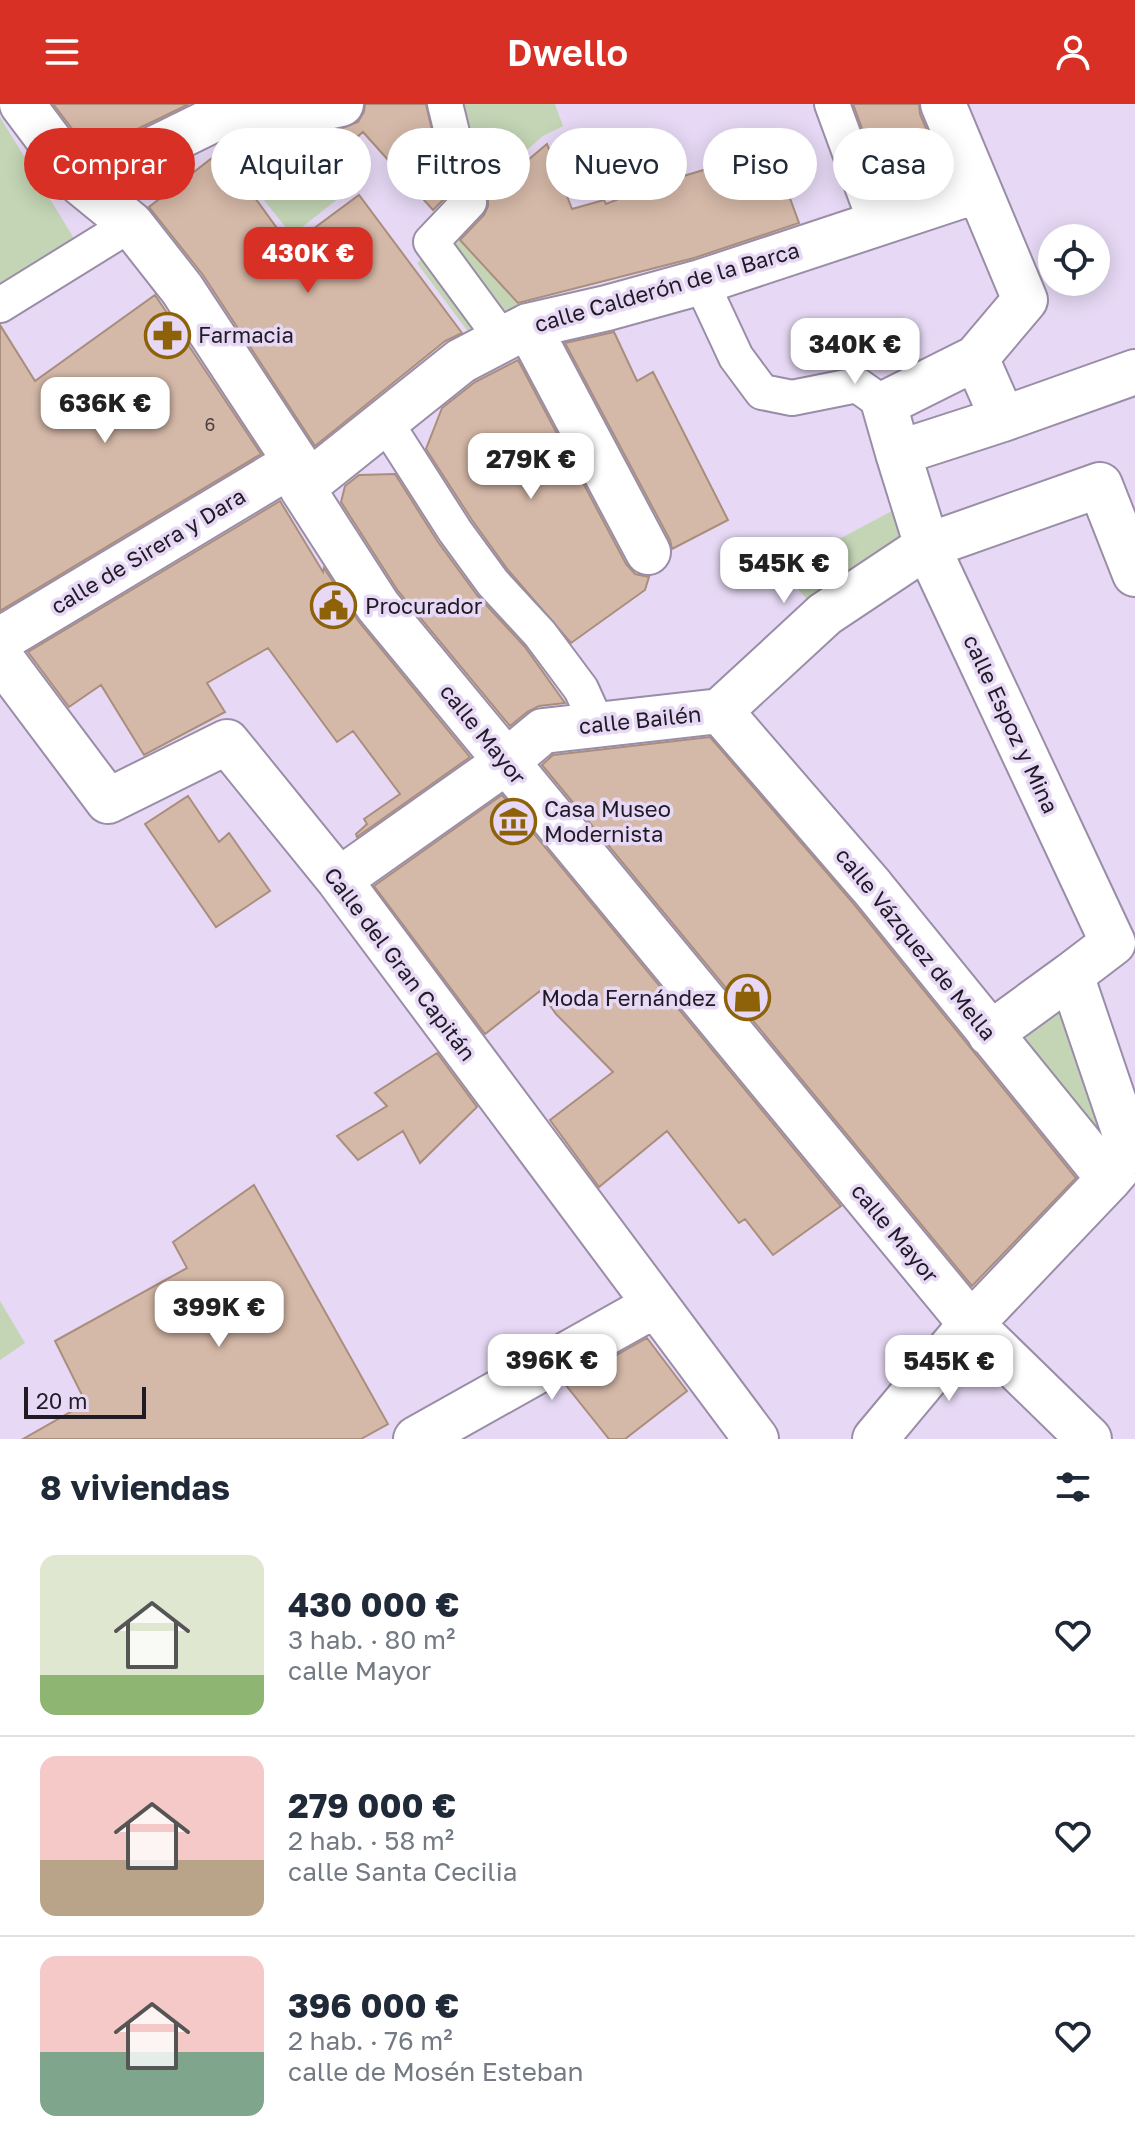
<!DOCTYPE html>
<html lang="es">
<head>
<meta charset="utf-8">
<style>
  body { margin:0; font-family:"Golos Text",sans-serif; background:#f6f6f7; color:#1f2937; height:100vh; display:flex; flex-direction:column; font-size:30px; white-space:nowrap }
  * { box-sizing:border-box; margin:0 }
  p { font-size:26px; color:#747a83 }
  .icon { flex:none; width:44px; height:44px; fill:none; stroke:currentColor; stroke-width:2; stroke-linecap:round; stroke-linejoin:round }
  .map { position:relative; height:1335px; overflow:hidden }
  .panel { display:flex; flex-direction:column; background:#fff; flex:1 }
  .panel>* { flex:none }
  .top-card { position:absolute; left:24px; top:24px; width:1088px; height:72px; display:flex; gap:16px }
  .tools { position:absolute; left:1038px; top:120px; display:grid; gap:16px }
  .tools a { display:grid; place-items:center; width:72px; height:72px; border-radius:50%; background:#fff; box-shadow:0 4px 20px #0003; font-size:40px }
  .scale { position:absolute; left:24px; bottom:20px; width:122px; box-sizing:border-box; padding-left:8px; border:4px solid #1f1a24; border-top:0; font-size:22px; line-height:28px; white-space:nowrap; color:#1f1a24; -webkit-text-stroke:6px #e7d9f5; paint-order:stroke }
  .price { position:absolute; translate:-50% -68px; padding:0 18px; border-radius:16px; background:#fff; color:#222; font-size:26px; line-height:52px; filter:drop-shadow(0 2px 4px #0008) }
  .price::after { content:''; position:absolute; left:50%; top:48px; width:24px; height:18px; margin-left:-12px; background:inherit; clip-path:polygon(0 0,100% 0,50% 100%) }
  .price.selected { background:#d93025; color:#fff }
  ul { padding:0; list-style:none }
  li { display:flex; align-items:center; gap:24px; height:200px; padding:0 40px }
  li+li { border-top:2px solid #e0e1e3 }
  li span { display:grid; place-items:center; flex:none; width:224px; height:160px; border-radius:16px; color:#555 }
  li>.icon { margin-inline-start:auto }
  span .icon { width:96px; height:96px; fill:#fffc; stroke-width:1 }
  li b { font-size:34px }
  h2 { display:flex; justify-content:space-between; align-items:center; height:96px; padding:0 40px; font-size:34px }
  .chip { padding:0 28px; border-radius:36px; background:#fff; box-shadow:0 4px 20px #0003; font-size:28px; line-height:72px }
  .chip.selected { background:#d93025; color:#fff }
  header { display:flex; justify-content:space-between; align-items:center; height:104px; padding:0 40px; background:#d93025; color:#fff; font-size:36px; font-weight:600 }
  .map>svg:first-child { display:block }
  .green { fill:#c3d5b5 }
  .building { fill:#d5b9a8; stroke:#a98e7d; stroke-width:2 }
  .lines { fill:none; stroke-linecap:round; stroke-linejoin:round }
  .pedestrian-casing { stroke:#9a8da7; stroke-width:38 }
  .minor-casing { stroke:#9a8da7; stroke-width:48 }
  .pedestrian { stroke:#fff; stroke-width:34 }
  .minor { stroke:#fff; stroke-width:44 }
  .labels { text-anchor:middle; stroke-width:7; stroke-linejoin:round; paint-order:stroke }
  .number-label { font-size:18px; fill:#4c4245 }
  .street-label { font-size:22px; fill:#1f1a24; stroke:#e7d9f5 }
  .poi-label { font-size:22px; fill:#1f1a24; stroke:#e7d9f5; text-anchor:start }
</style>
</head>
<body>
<header><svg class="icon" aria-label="menu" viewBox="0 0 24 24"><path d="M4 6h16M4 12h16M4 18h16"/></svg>Dwello<svg class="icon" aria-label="person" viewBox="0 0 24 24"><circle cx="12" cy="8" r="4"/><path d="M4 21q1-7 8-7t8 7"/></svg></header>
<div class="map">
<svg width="1135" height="1335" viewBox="0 0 1135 1335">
  <rect width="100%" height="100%" fill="#e7d9f5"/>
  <path class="green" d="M449,0H555L563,22L543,32L473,93Z
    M0,13L78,141L0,189Z
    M319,18L358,79L292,131L223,45Z
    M454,128L530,213L475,237L417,159Z
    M905,400L916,438L812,501L781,466Z
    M1068,888L1122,1032L1098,1052L1003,936Z
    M0,1197L25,1239L0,1256Z"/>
  <path class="building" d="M53,0H189L90,48Z
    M365,0H426L447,92L433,106L363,28L331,55L337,26L358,18L364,8Z
    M853,0H919L920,10L946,71L886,90Z
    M547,40L572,105L604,96L606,100L654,81L733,57L759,53L771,83L784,78L799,119L694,154L518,199L460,136L484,111L488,102V90Z
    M221,47L290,142L359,91L462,229L445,237L315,342L203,171L149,103Z
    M155,191L261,350L0,507V221L35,277Z
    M614,228L637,277L653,268L728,416L672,445L670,436L565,239Z
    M518,256L626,460L635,470L649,473L645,486L571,539L508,466L472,416L426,345L442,304L475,278Z
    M395,370L438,438L477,491L525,543L565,599L539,602L527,608L510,622L398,487L341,398L345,382L359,371Z
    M280,397L323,468L324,464L359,518L470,653L357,733L356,730L367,720L364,715L400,690L353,627L337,638L268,544L207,579L225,608L144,651L101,581L69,603L28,548Z
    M710,633L853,799L1076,1074L972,1182L542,661L553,651Z
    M502,691L841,1102L773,1151L745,1115L739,1119L667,1027L599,1083L550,1016L613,968L556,910L540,887L485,930L374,782Z
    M188,692L219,738L229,729L270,787L216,823L145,720Z
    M437,949L477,1003L420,1059L403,1027L358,1056L337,1032L387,1002L375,989Z
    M254,1081L388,1320L361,1335H23L86,1299L55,1237L187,1164L173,1138Z
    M647,1234L687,1287L625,1335H609L565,1280Z"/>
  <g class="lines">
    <defs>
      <path id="pedestrian" d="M445,0L469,98L431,138L503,236
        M832,0L876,120
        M701,178L736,253L762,288L792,294L857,281L884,300
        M0,201L131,120
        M384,316L455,427L493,479L540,530L581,585L597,620"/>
      <path id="minor" d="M22,0L82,80L131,120L182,185L296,358L302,384L378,502L971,1220L1089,1335
        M943,0L1025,196L976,254
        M82,80L221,12L266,16L341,0
        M528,222L648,448
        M1003,315L976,254L884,300L898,349L1003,315L1135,268
        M898,349L927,442L1113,839L1071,871L1131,1048
        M302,384L461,257L528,222L607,204L701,178L979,86
        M0,536L296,358
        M0,553L108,697L227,638L339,776L756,1335
        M720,607L872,783L1109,1075
        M339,776L506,658L543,627L720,607L825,510L927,442L1100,381L1135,470
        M990,930L1071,871
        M416,1335L655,1201
        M875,1335L971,1220L1109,1075L1128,1053"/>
    </defs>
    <use href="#pedestrian" class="pedestrian-casing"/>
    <use href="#minor" class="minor-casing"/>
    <use href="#pedestrian" class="pedestrian"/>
    <use href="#minor" class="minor"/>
  </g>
  <defs>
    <symbol id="pharmacy-ring" viewBox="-11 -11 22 22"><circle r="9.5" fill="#e7d9f5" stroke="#8e6208" stroke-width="1.5"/><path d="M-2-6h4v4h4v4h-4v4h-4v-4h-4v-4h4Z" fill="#8e6208"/></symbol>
    <symbol id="civic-ring" viewBox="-11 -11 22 22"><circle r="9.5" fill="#e7d9f5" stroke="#8e6208" stroke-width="1.5"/><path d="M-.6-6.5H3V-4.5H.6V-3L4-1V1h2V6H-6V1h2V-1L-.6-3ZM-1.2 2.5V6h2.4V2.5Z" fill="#8e6208"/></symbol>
    <symbol id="museum-ring" viewBox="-11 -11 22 22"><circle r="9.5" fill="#e7d9f5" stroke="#8e6208" stroke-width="1.5"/><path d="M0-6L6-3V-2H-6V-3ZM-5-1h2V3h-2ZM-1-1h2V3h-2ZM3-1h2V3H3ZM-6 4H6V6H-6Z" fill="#8e6208"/></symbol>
    <symbol id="shop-ring" viewBox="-11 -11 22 22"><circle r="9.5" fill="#e7d9f5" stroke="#8e6208" stroke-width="1.5"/><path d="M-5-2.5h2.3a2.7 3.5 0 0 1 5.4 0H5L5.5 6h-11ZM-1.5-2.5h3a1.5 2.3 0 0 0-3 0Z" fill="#8e6208"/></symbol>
  </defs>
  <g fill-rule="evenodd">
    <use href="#pharmacy-ring" x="142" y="206" width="51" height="51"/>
    <use href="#civic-ring" x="308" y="476" width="51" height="51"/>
    <use href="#museum-ring" x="488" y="692" width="51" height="51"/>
    <use href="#shop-ring" x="722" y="868" width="51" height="51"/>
  </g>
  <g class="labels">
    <g class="number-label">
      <text x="210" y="327">6</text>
    </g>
    <g class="street-label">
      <text transform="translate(667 183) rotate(-16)" y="8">calle Calderón de la Barca</text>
      <text transform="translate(148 447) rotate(-31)" y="8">calle de Sirera y Dara</text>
      <text transform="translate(640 616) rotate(-6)" y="8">calle Bailén</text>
      <text transform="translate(1011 620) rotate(65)" y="8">calle Espoz y Mina</text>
      <text transform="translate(483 630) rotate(51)" y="8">calle Mayor</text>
      <text transform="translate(916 840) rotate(51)" y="8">calle Vázquez de Mella</text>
      <text transform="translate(400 860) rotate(53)" y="8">Calle del Gran Capitán</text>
      <text transform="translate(895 1129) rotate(50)" y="8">calle Mayor</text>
    </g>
    <g class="poi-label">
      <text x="198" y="239">Farmacia</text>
      <text x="365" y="510">Procurador</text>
      <text x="544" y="713">Casa Museo<tspan x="544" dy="25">Modernista</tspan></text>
      <text x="716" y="902" text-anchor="end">Moda Fernández</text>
    </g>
  </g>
</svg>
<div class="tools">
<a><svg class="icon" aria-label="locate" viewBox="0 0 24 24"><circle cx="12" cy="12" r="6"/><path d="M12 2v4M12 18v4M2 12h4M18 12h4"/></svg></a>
</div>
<div class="scale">20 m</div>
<b class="price selected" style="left:308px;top:191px">430K €</b>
<b class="price" style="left:855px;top:282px">340K €</b>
<b class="price" style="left:105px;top:341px">636K €</b>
<b class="price" style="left:531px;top:397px">279K €</b>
<b class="price" style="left:784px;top:501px">545K €</b>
<b class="price" style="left:219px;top:1245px">399K €</b>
<b class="price" style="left:552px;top:1298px">396K €</b>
<b class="price" style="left:949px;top:1299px">545K €</b>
<div class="top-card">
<a class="chip selected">Comprar</a>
<a class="chip">Alquilar</a>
<a class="chip">Filtros</a>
<a class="chip">Nuevo</a>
<a class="chip">Piso</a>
<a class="chip">Casa</a>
</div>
</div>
<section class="panel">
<h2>8 viviendas<svg class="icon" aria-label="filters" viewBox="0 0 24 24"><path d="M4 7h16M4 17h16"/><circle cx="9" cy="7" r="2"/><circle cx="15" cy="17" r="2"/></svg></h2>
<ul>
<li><span style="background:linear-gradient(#dfe7d0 75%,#8fb573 0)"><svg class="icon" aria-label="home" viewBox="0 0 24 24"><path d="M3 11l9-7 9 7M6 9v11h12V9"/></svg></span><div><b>430 000 €</b><p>3 hab. · 80 m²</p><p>calle Mayor</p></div><svg class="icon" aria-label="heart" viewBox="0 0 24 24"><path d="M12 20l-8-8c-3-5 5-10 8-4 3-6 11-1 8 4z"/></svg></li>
<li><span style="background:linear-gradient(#f6c9c9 65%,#b9a48a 0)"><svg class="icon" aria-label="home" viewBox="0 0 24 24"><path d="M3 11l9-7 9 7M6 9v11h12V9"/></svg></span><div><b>279 000 €</b><p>2 hab. · 58 m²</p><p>calle Santa Cecilia</p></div><svg class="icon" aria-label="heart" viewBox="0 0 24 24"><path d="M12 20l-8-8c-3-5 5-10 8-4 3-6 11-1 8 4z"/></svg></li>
<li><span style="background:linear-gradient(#f6c9c9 60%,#7fa58c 0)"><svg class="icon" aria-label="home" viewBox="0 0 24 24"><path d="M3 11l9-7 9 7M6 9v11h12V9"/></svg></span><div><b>396 000 €</b><p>2 hab. · 76 m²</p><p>calle de Mosén Esteban</p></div><svg class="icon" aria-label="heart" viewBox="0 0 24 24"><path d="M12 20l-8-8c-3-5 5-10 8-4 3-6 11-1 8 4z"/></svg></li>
</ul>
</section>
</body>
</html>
